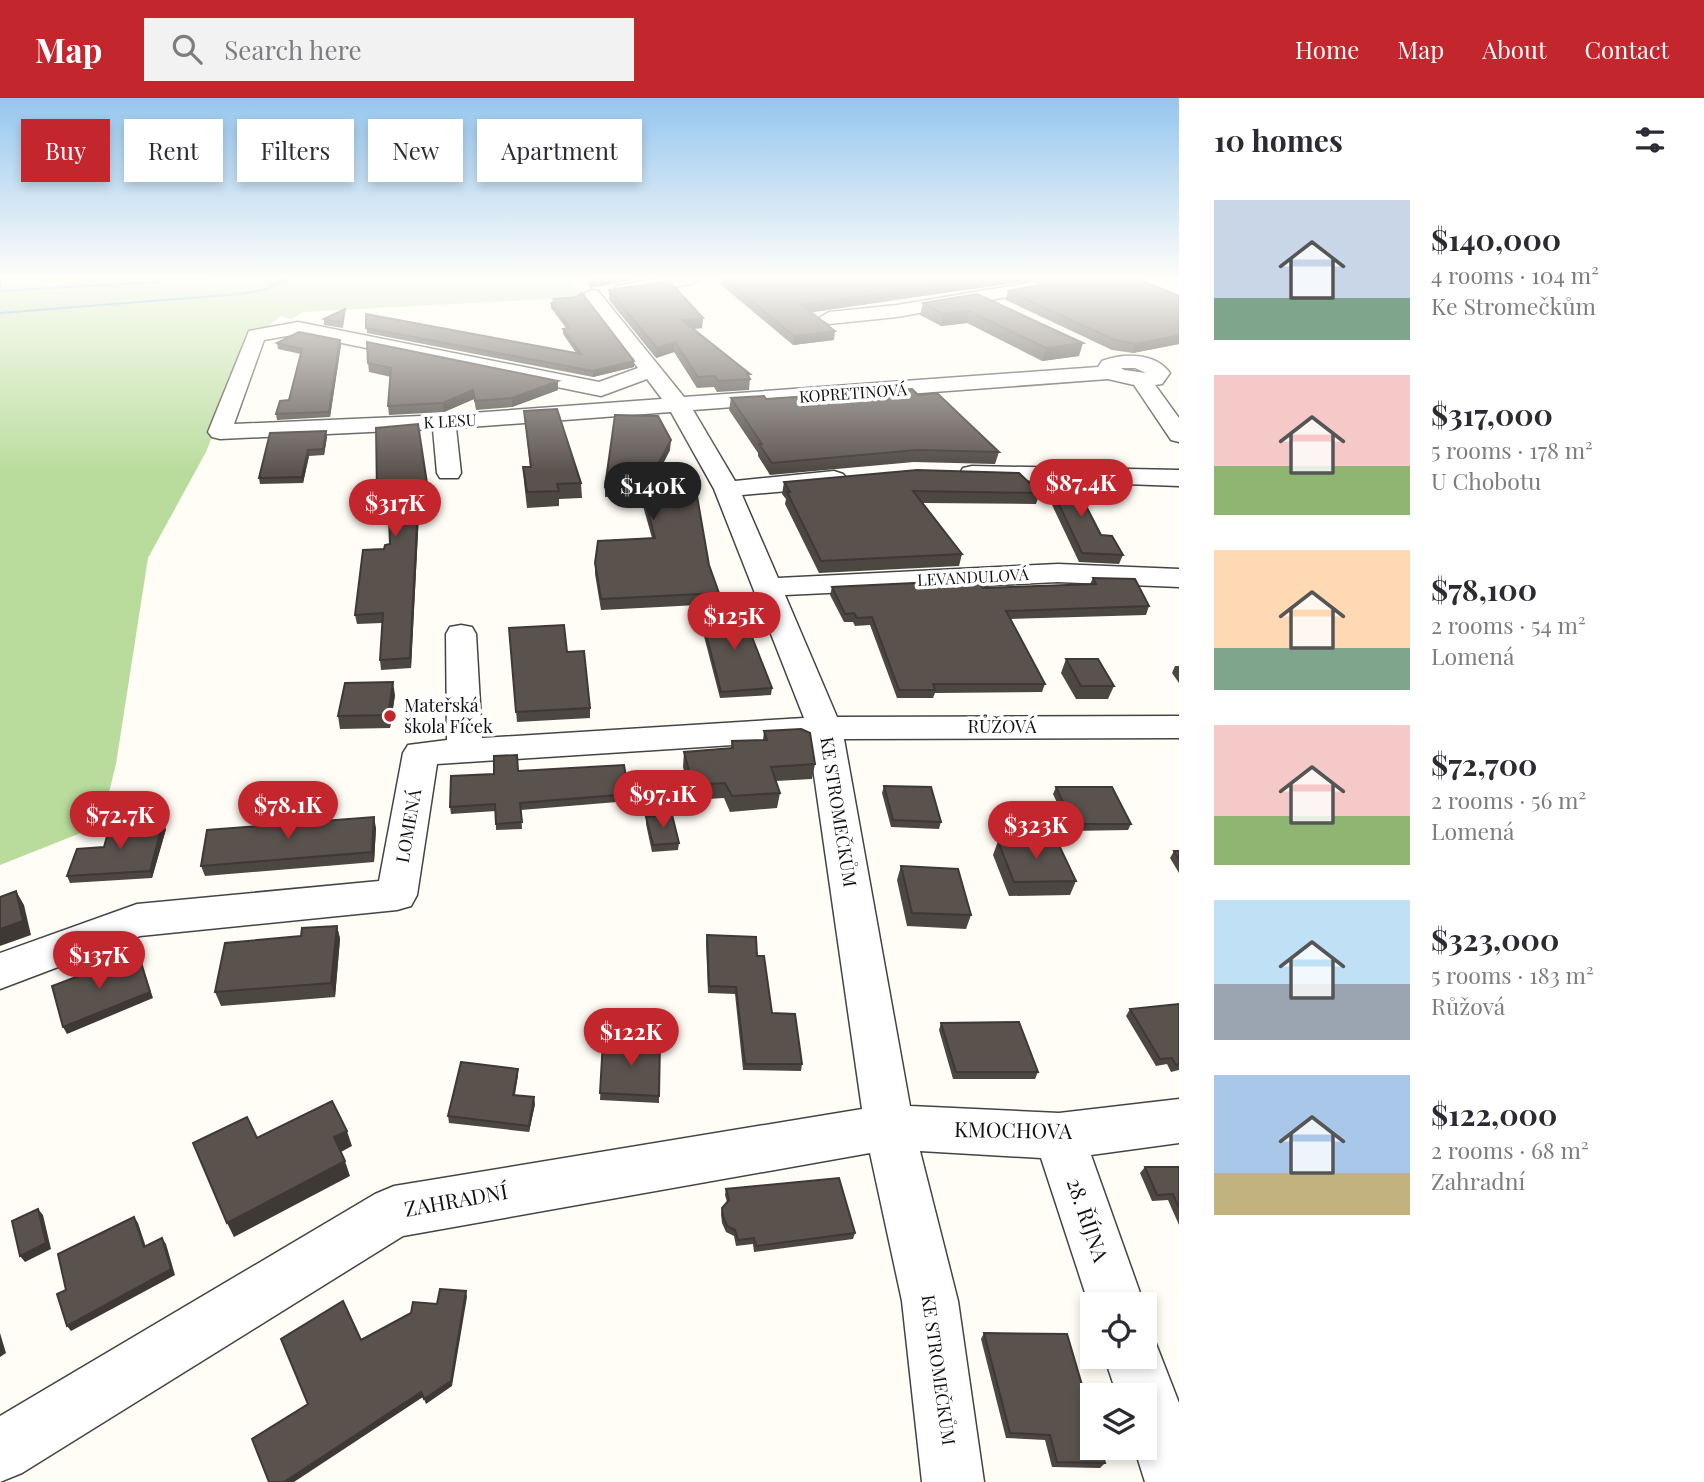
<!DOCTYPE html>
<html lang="en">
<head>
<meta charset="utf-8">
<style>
  body { margin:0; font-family:"Playfair Display",serif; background:#f2f2f3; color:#2b2b33; height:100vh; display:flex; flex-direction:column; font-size:26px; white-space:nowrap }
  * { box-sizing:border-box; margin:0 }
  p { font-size:23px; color:#7c7c81 }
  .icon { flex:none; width:38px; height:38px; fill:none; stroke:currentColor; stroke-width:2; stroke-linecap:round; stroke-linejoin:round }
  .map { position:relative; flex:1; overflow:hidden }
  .drawer { display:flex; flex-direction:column; background:#fff; width:525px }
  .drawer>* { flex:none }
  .guide { position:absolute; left:21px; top:21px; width:665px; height:63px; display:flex; gap:14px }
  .controls { position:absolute; left:1080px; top:1194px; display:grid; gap:14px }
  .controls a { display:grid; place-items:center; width:77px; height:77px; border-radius:0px; background:#fff; box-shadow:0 4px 10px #0003; font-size:35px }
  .price { position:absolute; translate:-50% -60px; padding:0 16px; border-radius:24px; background:#c4262e; color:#fff; font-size:23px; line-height:46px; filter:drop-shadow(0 2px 4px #0008) }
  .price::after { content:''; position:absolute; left:50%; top:42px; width:21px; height:16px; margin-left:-10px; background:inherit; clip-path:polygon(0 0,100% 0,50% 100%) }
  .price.active { background:#222; color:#fff }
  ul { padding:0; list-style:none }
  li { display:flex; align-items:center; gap:21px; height:175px; padding:0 35px }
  li span { display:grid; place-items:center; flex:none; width:196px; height:140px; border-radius:0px; color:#555 }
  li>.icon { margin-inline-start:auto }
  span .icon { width:84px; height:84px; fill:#fffc; stroke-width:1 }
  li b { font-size:30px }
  h2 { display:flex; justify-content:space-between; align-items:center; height:84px; padding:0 35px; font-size:30px }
  .chip { padding:0 24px; border-radius:0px; background:#fff; box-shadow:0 4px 10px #0003; font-size:24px; line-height:63px }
  .chip.active { background:#c4262e; color:#fff }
  header { display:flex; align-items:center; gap:42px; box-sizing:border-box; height:98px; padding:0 35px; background:#c4262e; color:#fff }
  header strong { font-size:33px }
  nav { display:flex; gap:38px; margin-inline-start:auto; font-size:24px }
  .search { width:490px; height:63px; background:#f2f2f3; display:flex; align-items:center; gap:18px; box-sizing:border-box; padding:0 24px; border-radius:0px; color:#7c7c81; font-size:26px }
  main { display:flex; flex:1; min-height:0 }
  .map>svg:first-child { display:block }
  .forest { fill:#b9dc9c }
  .water { fill:#b9e0f7; stroke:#3f96cf; stroke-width:2 }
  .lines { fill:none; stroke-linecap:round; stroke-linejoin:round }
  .stream { fill:#3f96cf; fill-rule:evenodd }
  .minor-casing { stroke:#444; stroke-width:3 }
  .minor { fill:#fff; fill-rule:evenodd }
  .wall { fill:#4d4742 }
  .shaded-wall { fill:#3f3936 }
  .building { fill:#5a524d; stroke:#3f3936; stroke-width:2 }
  .poi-dot { fill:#c4262e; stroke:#fff; stroke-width:2.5 }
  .labels { text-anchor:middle; stroke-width:7; stroke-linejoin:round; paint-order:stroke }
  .far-street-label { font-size:16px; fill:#111; stroke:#fff }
  .poi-label { font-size:18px; fill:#111; stroke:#fff; text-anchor:start }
  .street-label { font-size:18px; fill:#111; stroke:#fff }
  .near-street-label { font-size:21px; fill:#111; stroke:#fff }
</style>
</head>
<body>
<header>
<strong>Map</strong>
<div class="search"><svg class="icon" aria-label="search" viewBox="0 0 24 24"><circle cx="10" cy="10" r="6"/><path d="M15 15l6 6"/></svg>Search here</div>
<nav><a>Home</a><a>Map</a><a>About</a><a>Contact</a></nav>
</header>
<main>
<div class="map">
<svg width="1179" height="1384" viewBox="0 0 1179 1384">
  <rect width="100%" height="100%" fill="#fffdf5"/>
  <path class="forest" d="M211,181H567L585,199L303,214L291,221L280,218L262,234L235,281L206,354L148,460L116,666L101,727L0,767V193Z"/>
  <path class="water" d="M0,181H207L0,193Z"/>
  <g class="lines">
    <path class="stream" d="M284,181H291L268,192L240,197L0,216V214L240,195L265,190Z"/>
    <defs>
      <path id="minor" d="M656,181H700L691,186L623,197L614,192L617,188Z
        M1034,184L1043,189L1040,193L897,219L829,226L819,220L829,214L897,207Z
        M592,192L598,193L684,299L1098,269L1102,263C1123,255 1155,254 1170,275L1162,286L1155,287L1179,320V344L1171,342L1134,287L1108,281L693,312L735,383L834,373L843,376L847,381L843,386L834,389L742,397L778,480L1058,466L1179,471V489L1058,484L785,497L837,619L1179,618V640L844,641L910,1008L1059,1015L1179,1001V1045L1091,1057L1144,1206H1092V1216L1041,1060L920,1053L958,1203L984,1384H922L902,1203L870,1055L403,1138L22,1375L0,1384V1318L375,1096L394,1088L862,1011L809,642L437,666L417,797L411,808L397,812L140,838L0,891V855L137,806L379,783L403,655L408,647L447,642L446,536L450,529L461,527L472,529L476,536L482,640L804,620L714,391L671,314L456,330L461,375L458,380H440L437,375L433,331L220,341L212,339L208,334L249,233L298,224L599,284L638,270L583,197ZM298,236L601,298L647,281L662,301L444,317L234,326L264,242ZM1121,270H1135L1146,275L1124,272Z
        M972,368L1179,372V388L963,380L960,375L963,370Z
        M1144,1234L1153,1238L1179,1305V1384H1145L1134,1349H1144V1297H1117L1104,1258H1144Z"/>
    </defs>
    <use href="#minor" class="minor-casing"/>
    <use href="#minor" class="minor"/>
  </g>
  <path class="wall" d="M719,181H1113L1179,198V246L1133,255L1112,252L1006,202L1008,193L1042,186L1036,182L811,214L834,242L793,247L719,185Z
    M609,192L703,220L702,230L693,231L750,276L749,279L750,281L749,292L717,294L714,289L697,290L674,254L656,260L609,202Z
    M977,196L1079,258L1042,263L967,225L941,228L920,217L923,205Z
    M553,201L634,263V269L593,279L367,235L366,216L576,255L563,236V231L566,230L551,210V205H553Z
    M345,216L343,230L324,227V221Z
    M277,245L341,247L330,319L277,322L276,316L289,302L301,256L278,251Z
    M368,265L558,292L512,309L476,312L474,301L444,314L389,317L388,308L391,279L369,274Z
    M918,297L999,354L995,366L914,364L770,377L758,358V355L729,312L731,300L766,301Z
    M524,313L581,385L582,400L559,401V408L527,410L524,384L523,369H530Z
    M418,326L431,414L419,415L411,570L381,572L380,562L382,525L357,526L355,517L384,451L390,446L388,403L378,404L377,395Z
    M326,333L327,339L324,357L309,358L303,385L260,386L259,380Z
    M670,352L661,370L684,399L719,495L718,506L601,512L595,476V465L652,440L640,397L605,399V389Z
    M1047,381L1101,437L1123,457L1119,466L1079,464L1044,390Z
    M784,384L1040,395L1036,406L923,405L962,456L959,468L819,475L785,406L786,401L782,396Z
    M1093,480L1149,508L1146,517L1011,521L1045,586L1042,594L935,595L933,600H897L870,527L855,528L853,524H844L830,497L832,489L983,490L1090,486Z
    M700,513L772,590L771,597L720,600L699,519Z
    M509,530L567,554L590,610V620L517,624Z
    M1066,561L1114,588L1108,601H1076L1061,575Z
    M1175,568H1179V585L1172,575Z
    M395,597L390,630L340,631L338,618Z
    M764,633L815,666L812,681L776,683L780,695L777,710L730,714L724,700L692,702L683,669L684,654L731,650L732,643L763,642Z
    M518,673L629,696V703L521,712L522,731L496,732V713L451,716L450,709L494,676Z
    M884,688L941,724L939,731L891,729L882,695Z
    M1056,689L1131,726L1128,732L1070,733L1053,696Z
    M646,719L679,745L678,752L652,754L646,726Z
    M376,730L374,764L205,778L201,768Z
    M166,731L152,780L70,785L67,778L104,749Z
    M998,743L1076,783L1070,797L1009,798L993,757Z
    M1174,753H1179V775L1170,760Z
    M901,768L971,817L966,831L907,828L897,782Z
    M337,828L340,841L335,899L221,908L215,894L301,838Z
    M707,837L757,858L772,915L802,966L801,973L743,972L735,896L708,895L706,844Z
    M1179,906V972L1171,974L1167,966L1156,968L1126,918L1130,911Z
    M941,925L1038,974L1035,981H953L939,932Z
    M603,943L659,998V1005L600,1002Z
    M518,977L515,997L535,1006L529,1034L449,1025L448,1018Z
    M1145,1069H1179V1127L1168,1102L1152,1103L1140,1075Z
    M726,1091L855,1135L853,1141L754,1154L753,1146L736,1148L734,1138L726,1134L722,1125L721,1116L722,1110L727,1104L725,1097Z
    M984,1235L1105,1365L1100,1370L1052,1369L1045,1342L1006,1340L981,1241Z"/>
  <path class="shaded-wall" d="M612,181H640L590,190V185Z
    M981,181H1036L801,216L802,207Z
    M969,213L967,225L941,228L943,216Z
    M703,220L702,230L681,232L682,222Z
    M835,233L834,242L793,247L794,238Z
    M1179,237V246L1133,255L1136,246Z
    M340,242L341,247L330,319L329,314Z
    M675,244L674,254L656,260L657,250Z
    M1083,245L1079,258L1042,263L1046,250Z
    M634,263V269L593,279V273Z
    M558,283V292L512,309V300Z
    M473,292L474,301L444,314L443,305Z
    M326,333L327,339L324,357L323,351Z
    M671,342L670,352L655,380L656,370Z
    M308,352L309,358L303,385L302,379Z
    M418,406L419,415L411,570L410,560Z
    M393,584L395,597L390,630L388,617Z
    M374,719L376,730L374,764L372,754Z
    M163,724L166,731L152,780L150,773Z
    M16,793L24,807L31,837L0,848V831Z
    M337,828L340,841L335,899L331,885Z
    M140,861L153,900L67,936L63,929Z
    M518,971V977L513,1004V997Z
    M534,999L535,1006L529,1034V1028Z
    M347,1033L352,1048L339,1055L334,1039Z
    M345,1063L350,1078L234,1139L227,1125Z
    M38,1111L43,1117L51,1151L25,1164L20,1158Z
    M134,1119L138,1125L148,1155L144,1149Z
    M162,1140L166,1146L175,1177L71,1233L67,1228Z
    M466,1193L467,1199L452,1288L426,1306L424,1301Z
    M0,1235L6,1255L0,1259Z
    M421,1294L423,1299L294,1384H284Z"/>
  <path class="building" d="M594,181H612L590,185Z
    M725,181H981L802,207L835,233L794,238Z
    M1047,181H1113L1118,183L1128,181H1138L1179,198V237L1136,246L1115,242L1008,193L1045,186Z
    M669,183L703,220L682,222L750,276H747L750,281L718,283L715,278L698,279L675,244L657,250L609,192Z
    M582,195L634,263L593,273L366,230V216L581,256L563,231L570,230L551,205L555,204L553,201L577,199Z
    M977,196L1083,245L1046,250L969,213L943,216L923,205Z
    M345,211L342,225L324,221Z
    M299,234L340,242L329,314L276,316L280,303L289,302L302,251L277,245Z
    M367,244L558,283L512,300L475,303L473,292L443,305L388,308L391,270L368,265Z
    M912,291L918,297L937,295L999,354L917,352L772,365L759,346H762L731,300L764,298L766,301Z
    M557,311L581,385L557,386L559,393L527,394L523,369H531L524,313Z
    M615,317L658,318L671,342L656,370L678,369L684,399L697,398L709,467L719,495L601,501L595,465L598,443L655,440L641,387L605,389Z
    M418,326L430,405L418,406L410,560L380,562L383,515L355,517L363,452L384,451L385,447L390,446L388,394L377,395L376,330Z
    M326,333L323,351L308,352L302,379L259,380L270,335Z
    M917,372L1019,375L1040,395L913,393L962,456L821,463L787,394H790L784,384Z
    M1071,379L1101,437L1112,438L1123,457L1082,455L1047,381Z
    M1093,480L1135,481L1149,508L1006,513L1045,586H933L935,592H899L872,519L857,520L854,515L845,516L832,489L976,482L983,490L1096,486Z
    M741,511L772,590L721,594L700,513Z
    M564,527L567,554L584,553L590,610L516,614L509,530Z
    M1066,561H1098L1114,588H1081Z
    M393,584L388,617L338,618L345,585Z
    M801,631L810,635L815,666L771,669L780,695L732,698L725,685L693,687L684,654L733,650L732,643L767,642L764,633Z
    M517,657L518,673L624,667L629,696L520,705L522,724L496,726L495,706L450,709L451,678L494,676V658Z
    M884,688L931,689L941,724L893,722Z
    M1056,689H1112L1131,726H1073Z
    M672,717L679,745L653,747L646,719Z
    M374,719L372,754L201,768L207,732Z
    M163,724L150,773L67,778L77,751L104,749L110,728Z
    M998,743H1057L1076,783L1014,784Z
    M1174,753H1179V762Z
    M901,768L958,771L971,817L912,815Z
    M16,793L23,823L0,831V799Z
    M337,828L331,885L215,894L225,845L301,838L302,830Z
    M707,837L756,839L757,858H764L772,915L795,916L802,966H745L736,889L709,888Z
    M140,861L150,894L63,929L52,888L118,863L120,869Z
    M1179,906V966L1176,967L1172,960L1160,961L1130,911Z
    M1019,924L1038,974H956L941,925Z
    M603,943L660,945L659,998L600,995Z
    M461,964L518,971L513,997L534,999L529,1028L448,1018Z
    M332,1003L347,1033L334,1039L345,1063L227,1125L193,1045L247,1019L257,1040Z
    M1145,1069H1179V1110L1173,1096L1157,1097Z
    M839,1080L855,1135L756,1148L754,1140L738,1142L735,1132L727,1128L723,1119L722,1110L729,1102L726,1091Z
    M38,1111L46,1145L20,1158L12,1123Z
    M134,1119L144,1149L162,1140L171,1171L67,1228L57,1196L66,1192L58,1156Z
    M440,1191L466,1193L451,1283L424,1301L421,1294L284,1384H269L252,1341L308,1306L281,1241L343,1203L361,1242L411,1215L413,1204L437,1206Z
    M984,1235L1067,1236L1092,1321V1349H1100L1105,1365L1057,1364L1050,1337L1010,1335Z"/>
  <linearGradient id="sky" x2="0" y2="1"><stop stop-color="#95c6ee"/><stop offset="0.48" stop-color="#fffefa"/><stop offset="1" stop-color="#fffefa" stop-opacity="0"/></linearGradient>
  <rect width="1179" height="375" fill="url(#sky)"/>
  <circle class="poi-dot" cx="390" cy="618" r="7"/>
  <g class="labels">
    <g class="far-street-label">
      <text transform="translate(853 295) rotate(-4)" y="6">KOPRETINOVÁ</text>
      <text transform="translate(450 323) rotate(-3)" y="6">K LESU</text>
      <text transform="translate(973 479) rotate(-3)" y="6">LEVANDULOVÁ</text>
    </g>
    <g class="poi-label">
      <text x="404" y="614">Mateřská<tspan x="404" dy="21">škola Fíček</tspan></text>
    </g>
    <g class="street-label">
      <text x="1002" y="635">RŮŽOVÁ</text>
      <text transform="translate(838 714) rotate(81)" y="6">KE STROMEČKŮM</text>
      <text transform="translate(409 728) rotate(-80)" y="6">LOMENÁ</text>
      <text transform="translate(938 1272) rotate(82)" y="6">KE STROMEČKŮM</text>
    </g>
    <g class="near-street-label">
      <text transform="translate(1013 1033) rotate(1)" y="7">KMOCHOVA</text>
      <text transform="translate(456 1103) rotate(-10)" y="7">ZAHRADNÍ</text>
      <text transform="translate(1087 1122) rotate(71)" y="7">28. ŘÍJNA</text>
    </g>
  </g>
</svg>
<div class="controls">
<a><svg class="icon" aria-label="locate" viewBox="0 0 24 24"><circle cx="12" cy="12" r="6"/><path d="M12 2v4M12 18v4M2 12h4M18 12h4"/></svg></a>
<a><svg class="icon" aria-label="layers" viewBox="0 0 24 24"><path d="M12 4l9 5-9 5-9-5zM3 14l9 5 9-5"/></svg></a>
</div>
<b class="price" style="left:1081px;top:421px">$87.4K</b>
<b class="price active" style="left:653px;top:424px">$140K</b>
<b class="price" style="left:395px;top:441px">$317K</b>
<b class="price" style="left:734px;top:554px">$125K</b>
<b class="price" style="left:663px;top:732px">$97.1K</b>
<b class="price" style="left:288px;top:743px">$78.1K</b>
<b class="price" style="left:120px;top:753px">$72.7K</b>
<b class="price" style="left:1036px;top:763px">$323K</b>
<b class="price" style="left:99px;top:893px">$137K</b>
<b class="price" style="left:631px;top:970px">$122K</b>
<div class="guide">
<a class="chip active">Buy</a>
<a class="chip">Rent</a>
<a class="chip">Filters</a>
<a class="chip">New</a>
<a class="chip">Apartment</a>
</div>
</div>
<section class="drawer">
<h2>10 homes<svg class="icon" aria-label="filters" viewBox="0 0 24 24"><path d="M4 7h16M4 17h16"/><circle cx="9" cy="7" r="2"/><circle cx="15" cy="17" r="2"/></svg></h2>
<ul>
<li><span style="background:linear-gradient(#c9d6e8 70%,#7fa58c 0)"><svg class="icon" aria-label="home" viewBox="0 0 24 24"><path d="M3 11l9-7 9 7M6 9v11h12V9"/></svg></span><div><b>$140,000</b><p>4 rooms · 104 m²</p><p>Ke Stromečkům</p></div></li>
<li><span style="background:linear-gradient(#f6c9c9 65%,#8fb573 0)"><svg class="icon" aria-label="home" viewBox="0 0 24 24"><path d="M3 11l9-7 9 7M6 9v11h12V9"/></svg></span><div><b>$317,000</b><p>5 rooms · 178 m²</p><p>U Chobotu</p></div></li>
<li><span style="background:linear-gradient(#ffd9b3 70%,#7fa58c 0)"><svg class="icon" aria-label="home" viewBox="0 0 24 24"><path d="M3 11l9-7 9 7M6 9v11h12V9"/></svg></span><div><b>$78,100</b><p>2 rooms · 54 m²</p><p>Lomená</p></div></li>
<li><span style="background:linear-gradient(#f6c9c9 65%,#8fb573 0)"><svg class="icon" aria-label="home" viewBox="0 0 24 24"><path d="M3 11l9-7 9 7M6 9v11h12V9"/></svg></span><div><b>$72,700</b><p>2 rooms · 56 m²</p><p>Lomená</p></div></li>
<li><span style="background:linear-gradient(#bfe0f5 60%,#9aa5b1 0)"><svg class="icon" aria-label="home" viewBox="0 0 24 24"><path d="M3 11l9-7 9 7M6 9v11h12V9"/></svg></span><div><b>$323,000</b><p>5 rooms · 183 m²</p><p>Růžová</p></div></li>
<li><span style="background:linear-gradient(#a9c7e8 70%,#c2b280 0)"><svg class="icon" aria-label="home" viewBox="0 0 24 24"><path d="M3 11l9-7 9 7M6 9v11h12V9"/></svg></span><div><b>$122,000</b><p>2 rooms · 68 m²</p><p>Zahradní</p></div></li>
</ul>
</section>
</main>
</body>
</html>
